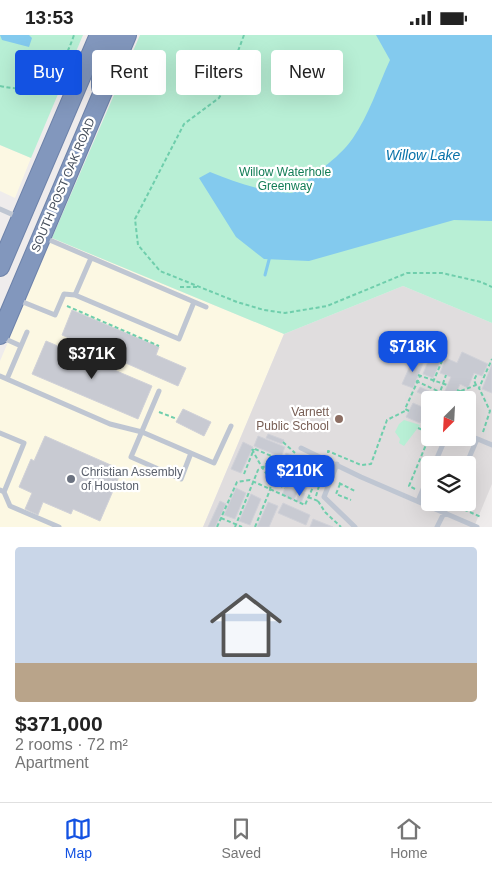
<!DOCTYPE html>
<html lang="en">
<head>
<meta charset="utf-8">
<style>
  body { margin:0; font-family:Helvetica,sans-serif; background:#f6f6f6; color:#222; height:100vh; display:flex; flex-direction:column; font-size:19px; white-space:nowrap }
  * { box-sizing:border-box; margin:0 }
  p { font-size:16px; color:#767676 }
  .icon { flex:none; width:28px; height:28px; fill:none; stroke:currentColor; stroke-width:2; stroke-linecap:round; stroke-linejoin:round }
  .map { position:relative; height:492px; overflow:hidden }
  .sheet { display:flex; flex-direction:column; background:#fff; flex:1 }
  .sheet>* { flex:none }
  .hud { position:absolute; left:15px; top:15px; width:462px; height:45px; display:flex; gap:10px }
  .needle { width:32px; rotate:204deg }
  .tools { position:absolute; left:421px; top:356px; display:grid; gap:10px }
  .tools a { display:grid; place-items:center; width:55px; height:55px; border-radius:5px; background:#fff; box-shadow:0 5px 20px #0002; font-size:25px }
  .price { position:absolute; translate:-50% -42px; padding:0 11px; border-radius:10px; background:#1352e2; color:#fff; font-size:16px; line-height:32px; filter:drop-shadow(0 1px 2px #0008) }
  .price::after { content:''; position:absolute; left:50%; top:30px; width:15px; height:11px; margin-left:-8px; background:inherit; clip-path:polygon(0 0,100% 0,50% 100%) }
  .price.current { background:#222; color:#fff }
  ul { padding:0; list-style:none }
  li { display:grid; align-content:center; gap:10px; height:265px; padding:0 15px }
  li span { display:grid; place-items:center; height:155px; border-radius:5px; color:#555 }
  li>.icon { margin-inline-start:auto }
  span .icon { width:90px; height:90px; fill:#fffc; stroke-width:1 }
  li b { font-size:21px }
  .tag { padding:0 18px; border-radius:5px; background:#fff; box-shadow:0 5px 20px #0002; font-size:18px; line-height:45px }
  .tag.current { background:#1352e2; color:#fff }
  .status { display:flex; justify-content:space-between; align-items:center; height:35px; padding:0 25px; background:#fff; direction:ltr }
  .status svg { height:14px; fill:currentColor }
  .tab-bar { display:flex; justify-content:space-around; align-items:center; height:70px; border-top:1px solid #e0e0e0; background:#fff; font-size:14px; color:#767676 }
  .tab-bar a { display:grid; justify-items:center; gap:2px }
  .tab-bar .current { color:#1352e2 }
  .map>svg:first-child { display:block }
  .commercial { fill:#fcf8e3 }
  .education { fill:#e0ddde; fill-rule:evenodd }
  .green { fill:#b8efd5 }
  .water { fill:#83caee }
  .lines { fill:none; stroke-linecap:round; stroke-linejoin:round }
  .stream { stroke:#83caee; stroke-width:3 }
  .building { fill:#c8cad2; stroke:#d0d1d8 }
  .highway-casing { stroke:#6d82a9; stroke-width:20 }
  .path { stroke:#6fceac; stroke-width:2; stroke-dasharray:4 2.5; stroke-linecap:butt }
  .lane { stroke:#bfc6d2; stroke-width:5 }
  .highway { stroke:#8297bd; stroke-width:18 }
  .education-dot { fill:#8d6e63; stroke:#fff; stroke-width:2 }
  .worship-dot { fill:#6b7280; stroke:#fff; stroke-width:2 }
  .labels { text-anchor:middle; stroke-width:4.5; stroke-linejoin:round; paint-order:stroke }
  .park-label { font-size:12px; fill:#137d56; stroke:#fff }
  .street-label { font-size:12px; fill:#444d5a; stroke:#fff }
  .education-label { font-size:12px; fill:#785e54; stroke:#fff; text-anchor:end }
  .worship-label { font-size:12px; fill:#5b616d; stroke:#fff; text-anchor:start }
  .water-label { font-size:14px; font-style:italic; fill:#0872a9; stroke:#fff }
</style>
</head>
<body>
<div class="status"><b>13:53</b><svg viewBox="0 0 49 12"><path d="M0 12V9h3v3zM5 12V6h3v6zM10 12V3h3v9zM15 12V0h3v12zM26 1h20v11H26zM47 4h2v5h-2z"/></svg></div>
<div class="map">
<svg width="492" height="492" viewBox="0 0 492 492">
  <rect width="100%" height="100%" fill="#efecec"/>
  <path class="commercial" d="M0,110L31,123L15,163L0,156Z
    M52,203L284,299L203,492H0V326Z"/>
  <path class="education" d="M403,251L492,288V449L474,492H203L284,299ZM430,365H468V402H430ZM430,430H468V468H430Z"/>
  <path class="green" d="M0,0H83L31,123L0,110Z
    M140,0H492V288L403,251L284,299L52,203Z
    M404,385L420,390L404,411L399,408L400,404L395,397L399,389Z"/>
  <path class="water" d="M0,0H29L32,3L29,12L2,5Z
    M376,0H492V186L454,185L309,226L264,224L236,202L199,143L210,137C237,148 263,157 292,158C311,140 338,125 353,103C369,80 378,51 390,25Z"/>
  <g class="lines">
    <path class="stream" d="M265,240L270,221"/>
  </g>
  <path class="building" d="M72,275L159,312L156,320L186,333L178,351L62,300Z
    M46,306L152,351L138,384L32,339Z
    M434,312L445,316L433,343L423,339Z
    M462,317L488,329L482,341L474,338L468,353L460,349L453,365H441L451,342L440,338L446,323L457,328Z
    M414,322L424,326L413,353L402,349Z
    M492,329V358L482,354Z
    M420,352L433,358L431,363L417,357Z
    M413,368L427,374L420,388L406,382Z
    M183,374L211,387L204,401L176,387Z
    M268,399L284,405L282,409L266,403Z
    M45,401L122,435L100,486L73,474L71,479L43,467L38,480L25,474L32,458L19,452L31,424L34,426Z
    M258,401L285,412L281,422L254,411Z
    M243,407L253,412L241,438L231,434Z
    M286,418L316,430L305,457L276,445Z
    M286,451L298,455L294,465L282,460Z
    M236,453L246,458L235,484L224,480Z
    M300,456L305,458L301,468L296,466Z
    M251,459L261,464L250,490L239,486Z
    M220,466L226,469L215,492H208Z
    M268,467L278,471L269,492H257Z
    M283,468L310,480L306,490L278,478Z
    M313,484L333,492H310Z"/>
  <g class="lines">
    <defs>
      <path id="highway" d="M101,52V28L113,0
        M0,232L99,0
        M0,300L127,0"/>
    </defs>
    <use href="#highway" class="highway-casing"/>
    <path class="path" d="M244,0L224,54L219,63L184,89L135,184L138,210L160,236L237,267L264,275L285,278L327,271L407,238H442L481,247L492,252
      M0,51C43,61 61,38 74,0
      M180,252H197
      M67,271L159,311
      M418,340L447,350
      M416,346L440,357
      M433,347L442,326
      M476,350L474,345L477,339
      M457,355L462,357L460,365
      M461,356L476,350L479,353
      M433,365L439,360L446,340
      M409,376L405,374L420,341
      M159,377L177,384
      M418,393L430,398
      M422,394L430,374
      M483,397L490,376L479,353L492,324
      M283,407L295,418
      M252,414C261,431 267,445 285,453
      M255,414L276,423
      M328,418V416L361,430L371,429L387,385L407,375
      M244,439L254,414
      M316,445L313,443L318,430
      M339,448L355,456
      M340,449L336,459L351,465
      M415,454L409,451L430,400
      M316,461L322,441
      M308,462L318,466
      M318,466L325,477L341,492
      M458,472L481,482
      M221,483L242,492
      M217,492L237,447L250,445L305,470L321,434
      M235,492L258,435L265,431L271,421
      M255,492L270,455L271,448"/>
    <path class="lane" d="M0,174L18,182
      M45,203L206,272
      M75,260L91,223
      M18,265L55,280L64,259L75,260L179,304L194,267
      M1,302L21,311
      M0,341L110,389L142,397L214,428L231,391
      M7,344L27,297
      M159,356L131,422L181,444L191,418
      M0,398L24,408L4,457L0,455
      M468,400L492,410
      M301,413L361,442L477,492
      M337,429L324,462L355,492
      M434,430L446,402
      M466,430L477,404
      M4,457L10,471L59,492
      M418,466L430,438
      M437,492L449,468"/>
    <use href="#highway" class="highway"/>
  </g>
  <circle class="education-dot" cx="339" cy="384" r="5"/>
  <circle class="worship-dot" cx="71" cy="444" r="5"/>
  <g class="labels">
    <g class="park-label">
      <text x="285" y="141">Willow Waterhole<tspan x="285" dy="14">Greenway</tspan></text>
    </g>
    <g class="street-label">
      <text transform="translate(63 150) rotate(-67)" y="4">SOUTH POST OAK ROAD</text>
    </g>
    <g class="education-label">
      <text x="329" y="381">Varnett<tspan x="329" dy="14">Public School</tspan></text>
    </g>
    <g class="worship-label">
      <text x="81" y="441">Christian Assembly<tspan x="81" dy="14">of Houston</tspan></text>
    </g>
    <g class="water-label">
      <text x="423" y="125">Willow Lake</text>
    </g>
  </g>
</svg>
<div class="tools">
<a><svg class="needle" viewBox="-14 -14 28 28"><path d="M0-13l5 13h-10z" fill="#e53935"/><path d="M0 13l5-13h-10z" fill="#767676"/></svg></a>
<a><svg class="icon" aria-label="layers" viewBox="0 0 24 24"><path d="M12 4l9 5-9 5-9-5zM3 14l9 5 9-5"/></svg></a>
</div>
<b class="price" style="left:413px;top:338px">$718K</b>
<b class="price current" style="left:92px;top:345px">$371K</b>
<b class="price" style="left:300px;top:462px">$210K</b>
<div class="hud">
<a class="tag current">Buy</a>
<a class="tag">Rent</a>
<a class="tag">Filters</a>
<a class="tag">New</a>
</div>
</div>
<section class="sheet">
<ul>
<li><span style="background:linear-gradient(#c9d6e8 75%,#b9a48a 0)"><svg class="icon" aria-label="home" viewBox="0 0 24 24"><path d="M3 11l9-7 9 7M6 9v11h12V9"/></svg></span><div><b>$371,000</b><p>2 rooms · 72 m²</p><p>Apartment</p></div></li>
</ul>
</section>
<nav class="tab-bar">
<a class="current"><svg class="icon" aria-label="map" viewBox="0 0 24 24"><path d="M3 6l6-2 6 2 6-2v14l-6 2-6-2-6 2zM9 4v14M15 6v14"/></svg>Map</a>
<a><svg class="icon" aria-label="saved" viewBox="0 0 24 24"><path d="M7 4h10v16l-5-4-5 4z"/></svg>Saved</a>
<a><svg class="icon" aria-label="home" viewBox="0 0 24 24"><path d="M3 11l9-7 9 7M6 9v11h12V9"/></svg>Home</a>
</nav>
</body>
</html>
